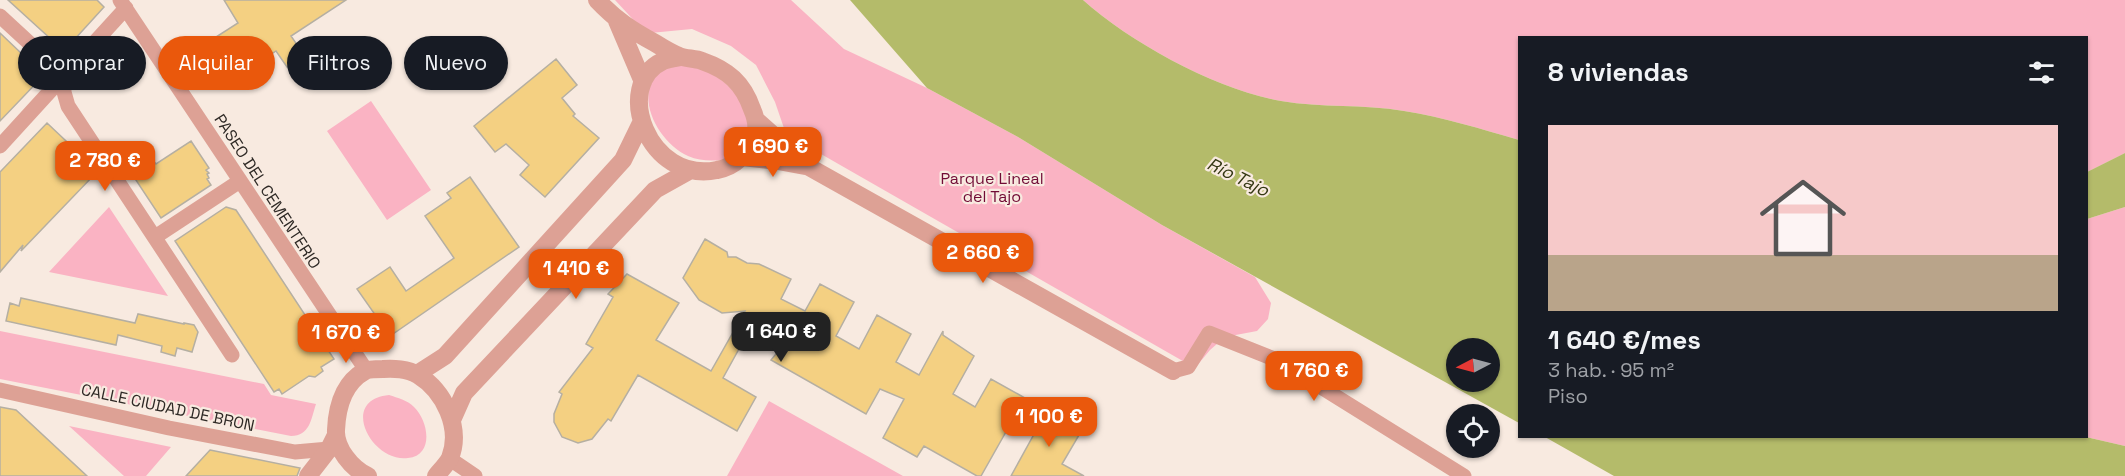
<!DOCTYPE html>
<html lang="es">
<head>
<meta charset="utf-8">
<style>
  body { margin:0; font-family:"Space Grotesk",sans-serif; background:#242831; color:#f1f3f6; height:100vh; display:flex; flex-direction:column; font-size:22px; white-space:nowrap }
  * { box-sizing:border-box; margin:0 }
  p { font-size:20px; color:#9ea1a6 }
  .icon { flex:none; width:33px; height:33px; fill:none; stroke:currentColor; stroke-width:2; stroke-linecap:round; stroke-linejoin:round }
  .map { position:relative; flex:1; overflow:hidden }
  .sheet { position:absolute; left:1518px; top:36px; width:570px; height:402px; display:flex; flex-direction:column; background:#171b24; border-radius:0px; box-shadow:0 2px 4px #0004 }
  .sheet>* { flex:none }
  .hud { position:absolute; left:18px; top:36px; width:570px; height:54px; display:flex; gap:12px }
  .needle { width:39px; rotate:264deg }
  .fabs { position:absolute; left:1446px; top:338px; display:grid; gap:12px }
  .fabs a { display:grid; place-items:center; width:54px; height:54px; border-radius:50%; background:#171b24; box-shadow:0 2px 4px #0004; font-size:30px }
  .price { position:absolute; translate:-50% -51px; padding:0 14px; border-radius:12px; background:#ea580c; color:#fff; font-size:20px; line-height:39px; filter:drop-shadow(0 2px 3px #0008) }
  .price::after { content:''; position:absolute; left:50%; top:36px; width:18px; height:14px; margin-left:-9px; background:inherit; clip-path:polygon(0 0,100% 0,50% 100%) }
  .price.current { background:#222; color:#fff }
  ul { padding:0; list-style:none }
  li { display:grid; align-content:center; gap:12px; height:318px; padding:0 30px }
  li+li { border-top:2px solid #363941 }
  li span { display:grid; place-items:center; height:186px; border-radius:0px; color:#555 }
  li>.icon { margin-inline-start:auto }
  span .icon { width:108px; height:108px; fill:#fffc; stroke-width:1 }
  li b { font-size:26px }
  h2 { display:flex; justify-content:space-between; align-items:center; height:72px; padding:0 30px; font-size:26px }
  .chip { padding:0 21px; border-radius:27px; background:#171b24; box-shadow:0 2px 4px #0004; font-size:21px; line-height:54px }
  .chip.current { background:#ea580c; color:#fff }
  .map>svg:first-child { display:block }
  .green { fill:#fab3c3 }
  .water { fill:#b4bb6a; fill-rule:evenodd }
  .building { fill:#f4d082; stroke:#b5afa2; stroke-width:1.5 }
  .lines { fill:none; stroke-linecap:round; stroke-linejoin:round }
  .minor { stroke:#dda195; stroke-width:15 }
  .tertiary { stroke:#dda195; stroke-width:18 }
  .labels { text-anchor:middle; stroke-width:4.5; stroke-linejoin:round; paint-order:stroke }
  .park-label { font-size:16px; fill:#710b35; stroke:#f8eae0 }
  .street-label { font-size:16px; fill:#2e2925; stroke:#f8eae0 }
  .water-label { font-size:18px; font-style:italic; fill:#353814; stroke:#f8eae0 }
</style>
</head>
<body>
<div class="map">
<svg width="2125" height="476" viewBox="0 0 2125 476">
  <rect width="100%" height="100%" fill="#f8eae0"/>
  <path class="green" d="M615,0H791L844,49L927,88L1018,137L1162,225L1255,277L1271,303L1268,319L1257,331L1225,337L1210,350L1195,368L786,134L775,102L756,65L731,46L692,29L650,33L640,27Z
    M1083,0H2125V153L2087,172L2086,38H1520L1519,140C1481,129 1443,117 1404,111C1363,104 1322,108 1281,101C1217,90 1131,43 1083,0Z
    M669,64C679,65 693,64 702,68C725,78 758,109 747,137C744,145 735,153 729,159C716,161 702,162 688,156C655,141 628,86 669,64Z
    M371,101L431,190L387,220L327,131Z
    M109,207L168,296L49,272Z
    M2125,207V446L2086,437L2087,219Z
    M0,331L264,384L271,395L316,404C311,419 310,436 291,436L0,379Z
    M389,395C398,398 407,400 414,407C428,420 435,455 408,458C372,463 338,400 389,395Z
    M769,401L903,476H727Z
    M69,426L171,447L146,476H124Z"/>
  <path class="water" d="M850,0H1083C1131,43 1217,90 1281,101C1322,108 1363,104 1404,111C1443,117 1481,129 1519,140V423L1162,225L1018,137L927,88ZM1456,348H1490V381H1456Z
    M2125,153V207L2087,219V172Z
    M1545,437H2086L2125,446V476H1614Z"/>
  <path class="building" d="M8,0H97L104,7L64,51Z
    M224,0H346L291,36L304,55L287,67L276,51L227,84L202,46L238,23Z
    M0,33L44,75L0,121Z
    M556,59L577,85L562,98L575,114L573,116L599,138L545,197L520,175L529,165L506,144L495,152L474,126Z
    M47,123L83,157L95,174L21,251L23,245L0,272V172Z
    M191,141L209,168L206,170L209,173L207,174L209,178L207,179L211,185L161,218L126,165L146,152L156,164Z
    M470,177L519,247L390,336L357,289L390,267L406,291L454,258L425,216L451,198L447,193Z
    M226,207L236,210L334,359L321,367L323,371L315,377L309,376L282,394L279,389L274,392L175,241Z
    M705,239L727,252L728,257H736L747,263L759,264L791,279L781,299L805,311L820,284L854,302L836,336L859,349L877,315L911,334L896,362L919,375L943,331V335L974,356L953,394L975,407L991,379L1025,398L981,476H977L924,446L917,457L883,438L904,399L880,389L866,414L771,360L780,349L750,329L723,378L756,397L737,431L638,375L611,421L608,419L592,439L578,443L562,437L554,422V414L562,394L559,392L593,348L586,344L613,297L608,294L627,274L679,303L656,340L711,371L745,311L722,313L699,300L683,278Z
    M21,298L135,323L138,314L184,324V323L194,325L198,332L192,352L177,348L175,356L161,352L162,346L118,335L116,345L6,321L10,303L19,306Z
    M0,407L16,410L87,476H0Z
    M1049,407L1082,430L1062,464L1084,476H1011Z
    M210,450L300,468L297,476H186Z"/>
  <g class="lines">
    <path class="minor" d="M120,0L366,370
      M0,16L64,75V92L68,106L232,355
      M0,146L126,8
      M155,237L240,181
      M1173,371L1188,367L1209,333L1279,361L1464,476
      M0,390L169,428L295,452L329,449
      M450,459L475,476"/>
    <path class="tertiary" d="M597,0C616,20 631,30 655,43C663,48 671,53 679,56C686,59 695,58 702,61C728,70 743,83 752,109C756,118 758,126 755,135C750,152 735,167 717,170C648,184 612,84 663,61C669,59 676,58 681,57
      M617,21L643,82
      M756,120L809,167L1173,371
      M742,157L778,161L805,166
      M417,374L445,356L623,160L642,121
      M452,420L464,393L655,190L689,171
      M308,476L329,449L336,435
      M368,476C352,469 335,448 336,430C337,407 343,383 365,371C369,369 377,369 383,369C393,368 408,369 418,375C444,391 462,428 450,458C447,464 440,471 436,476"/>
  </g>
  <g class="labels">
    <g class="park-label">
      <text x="992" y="184">Parque Lineal<tspan x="992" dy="18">del Tajo</tspan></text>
    </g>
    <g class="street-label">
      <text transform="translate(268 191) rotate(57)" y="6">PASEO DEL CEMENTERIO</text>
      <text transform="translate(168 407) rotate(12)" y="6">CALLE CIUDAD DE BRON</text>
    </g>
    <g class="water-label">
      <text transform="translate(1238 177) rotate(26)" y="6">Río Tajo</text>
    </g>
  </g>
</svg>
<div class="fabs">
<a><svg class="needle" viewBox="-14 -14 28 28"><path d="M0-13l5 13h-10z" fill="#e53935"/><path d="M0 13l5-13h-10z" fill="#9ea1a6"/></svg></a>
<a><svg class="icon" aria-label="locate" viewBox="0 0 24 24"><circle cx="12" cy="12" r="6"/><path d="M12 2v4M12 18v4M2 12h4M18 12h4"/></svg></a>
</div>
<b class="price" style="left:773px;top:178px">1 690 €</b>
<b class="price" style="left:105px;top:192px">2 780 €</b>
<b class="price" style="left:983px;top:284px">2 660 €</b>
<b class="price" style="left:576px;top:300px">1 410 €</b>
<b class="price current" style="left:781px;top:363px">1 640 €</b>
<b class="price" style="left:346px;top:364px">1 670 €</b>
<b class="price" style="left:1314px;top:402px">1 760 €</b>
<b class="price" style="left:1049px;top:448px">1 100 €</b>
<div class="hud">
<a class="chip">Comprar</a>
<a class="chip current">Alquilar</a>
<a class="chip">Filtros</a>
<a class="chip">Nuevo</a>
</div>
<section class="sheet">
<h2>8 viviendas<svg class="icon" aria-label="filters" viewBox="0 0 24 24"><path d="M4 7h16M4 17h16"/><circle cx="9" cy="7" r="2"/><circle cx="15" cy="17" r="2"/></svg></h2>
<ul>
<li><span style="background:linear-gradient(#f6c9c9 70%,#b9a48a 0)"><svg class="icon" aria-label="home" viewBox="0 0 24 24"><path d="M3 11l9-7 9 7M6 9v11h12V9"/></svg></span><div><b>1 640 €/mes</b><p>3 hab. · 95 m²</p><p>Piso</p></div></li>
</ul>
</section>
</div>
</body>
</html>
